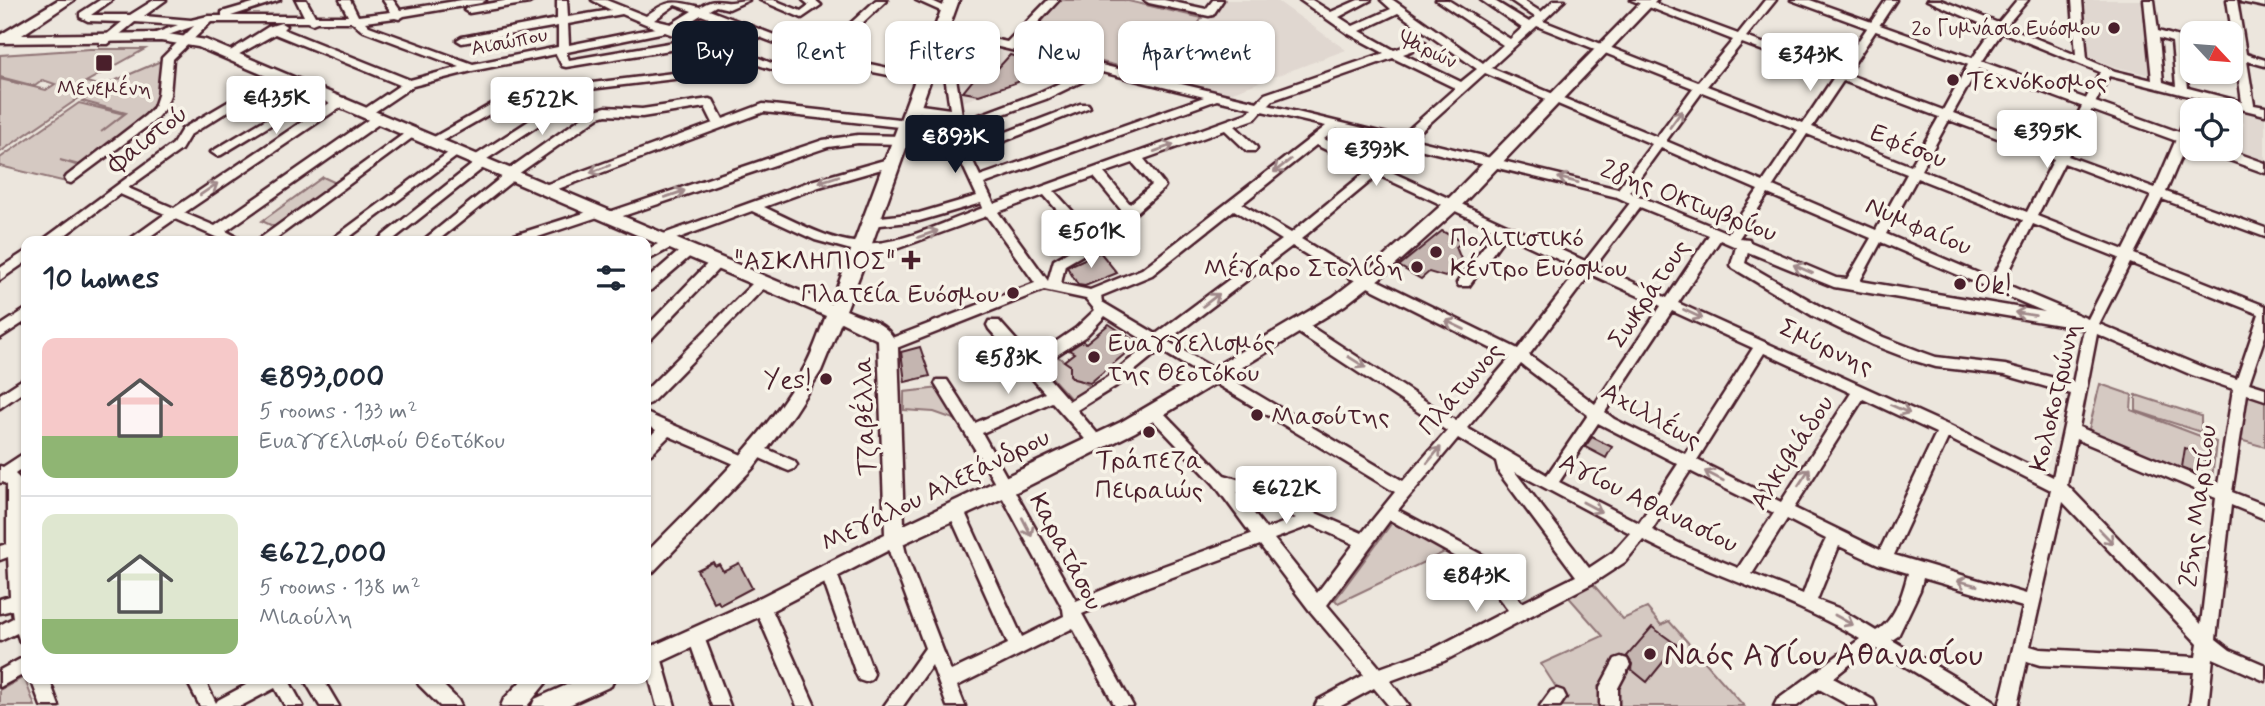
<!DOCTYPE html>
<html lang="en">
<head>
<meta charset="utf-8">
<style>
  body { margin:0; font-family:Mynerve,sans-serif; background:#f2f2f3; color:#1f2937; height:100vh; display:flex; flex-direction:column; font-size:26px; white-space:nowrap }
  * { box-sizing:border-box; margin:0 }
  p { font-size:23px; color:#747a83 }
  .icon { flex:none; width:38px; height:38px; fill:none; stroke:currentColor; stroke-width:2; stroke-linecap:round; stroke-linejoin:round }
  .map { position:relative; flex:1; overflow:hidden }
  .drawer { position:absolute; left:21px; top:236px; width:630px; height:448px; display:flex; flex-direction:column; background:#fff; border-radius:14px; box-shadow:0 2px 5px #0004 }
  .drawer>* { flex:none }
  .banner { position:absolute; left:672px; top:21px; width:665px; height:63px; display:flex; gap:14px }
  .needle { width:46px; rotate:116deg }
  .buttons { position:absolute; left:2180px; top:21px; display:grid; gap:14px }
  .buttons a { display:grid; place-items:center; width:63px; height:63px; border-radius:14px; background:#fff; box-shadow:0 2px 5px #0004; font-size:35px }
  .price { position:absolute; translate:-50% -60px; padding:0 16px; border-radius:7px; background:#fff; color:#222; font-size:23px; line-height:46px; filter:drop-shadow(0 2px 4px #0008) }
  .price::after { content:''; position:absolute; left:50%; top:42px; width:21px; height:16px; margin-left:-10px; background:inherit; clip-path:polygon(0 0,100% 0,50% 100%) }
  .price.current { background:#111827; color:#fff }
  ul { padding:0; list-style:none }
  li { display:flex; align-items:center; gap:21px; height:175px; padding:0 21px }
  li+li { border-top:2px solid #e0e1e3 }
  li span { display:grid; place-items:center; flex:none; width:196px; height:140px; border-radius:14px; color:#555 }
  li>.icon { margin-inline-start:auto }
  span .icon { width:84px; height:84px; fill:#fffc; stroke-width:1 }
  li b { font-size:30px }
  h2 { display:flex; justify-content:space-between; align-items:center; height:84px; padding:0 21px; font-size:30px }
  .tag { padding:0 24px; border-radius:14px; background:#fff; box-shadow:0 2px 5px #0004; font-size:24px; line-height:63px }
  .tag.current { background:#111827; color:#fff }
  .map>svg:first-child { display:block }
  .built { fill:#e0d7d0 }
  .green { fill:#d5c9c2; stroke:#907476; stroke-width:2 }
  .building { fill:#c4b5b0; stroke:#4a1f2b; stroke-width:2 }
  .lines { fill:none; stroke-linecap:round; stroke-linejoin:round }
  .minor-casing { stroke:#4a1f2b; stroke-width:5 }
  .major-casing { stroke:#4a1f2b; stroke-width:5 }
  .minor { fill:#f7f3e8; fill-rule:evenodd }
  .major { fill:#f7f3e8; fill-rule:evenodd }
  .oneway { stroke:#a0898a }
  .poi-dot { fill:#4a1f2b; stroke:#f7f3e8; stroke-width:2.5 }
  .labels { text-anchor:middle; stroke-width:7; stroke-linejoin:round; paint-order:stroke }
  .far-poi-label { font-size:21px; fill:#4a1f2b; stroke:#f7f3e8; text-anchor:end }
  .far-street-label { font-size:21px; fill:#4a1f2b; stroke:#f7f3e8 }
  .poi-label { font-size:26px; fill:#4a1f2b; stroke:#f7f3e8; text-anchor:start }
  .street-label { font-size:26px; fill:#4a1f2b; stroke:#f7f3e8 }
  .near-poi-label { font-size:32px; fill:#4a1f2b; stroke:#f7f3e8; text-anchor:start }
</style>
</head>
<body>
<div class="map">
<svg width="2265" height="706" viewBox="0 0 2265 706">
  <rect width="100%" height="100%" fill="#ece6dd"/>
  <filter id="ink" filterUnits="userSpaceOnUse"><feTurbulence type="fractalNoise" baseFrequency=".0143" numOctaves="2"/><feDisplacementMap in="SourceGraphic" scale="14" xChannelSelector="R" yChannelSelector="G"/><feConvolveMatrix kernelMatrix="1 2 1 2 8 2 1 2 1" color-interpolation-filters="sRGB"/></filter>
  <g filter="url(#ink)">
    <path class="built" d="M1224,0H1276L1346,50L1230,93L1170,78Z
      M2081,0H2141L2150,75L2112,66L2085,55Z
      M959,39L1042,61L1036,75L1020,82L956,104L950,43Z
      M2206,101L2265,115V161L2238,151L2244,123L2231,119V110H2202Z"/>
    <path class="green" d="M1059,0H1124L1202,18L1163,77L1025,43Z
      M90,49H145L86,82L98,85L0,152V79L46,90L55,84L43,80L35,86L0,77V55Z
      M168,58L159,108L87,167L60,160L85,168L66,182L0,166V158L79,103L124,114L101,132L126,113L82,101L107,84Z
      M323,177L336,183L275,227L262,221Z
      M1057,356L1071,366L1072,377L1093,387L1072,400L1042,367Z
      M2100,384L2132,395L2131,410L2216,442L2211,488L2088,433Z
      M940,388L962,422L934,412L904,410V392Z
      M2136,395L2201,416V432L2136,411Z
      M2248,395L2265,401V447L2240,440Z
      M1394,520L1445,552L1338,603L1335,600Z
      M1591,582L1623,619L1647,608L1661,625L1669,621L1744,706H1557L1563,698L1541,664L1603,636L1566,594Z
      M24,677L35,706H0V690Z"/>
    <path class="building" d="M1010,55L1044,65L1030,79L1021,77L1018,82L979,95L963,92L976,76L989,78Z
      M1442,231L1462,242L1456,247L1463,264L1445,277L1429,272L1421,279L1399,266Z
      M1100,252L1117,273L1085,286L1078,285L1067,267Z
      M1109,324L1138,343L1090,383L1074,379L1070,375V365L1064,361L1074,353L1069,350L1083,341L1086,343Z
      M920,347L930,376L905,382L901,352Z
      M1592,437L1612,447L1606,458L1585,447Z
      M2185,448L2206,456L2204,476L2182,467Z
      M713,562L715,566L719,564L723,571L739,563L752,588L720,605L718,601L714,603L697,570Z
      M1652,627L1677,645L1647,682L1631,669L1632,664L1627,656Z"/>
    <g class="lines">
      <defs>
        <path id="minor" d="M100,0H112L91,15H130L154,0H166L144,16L191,20L208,16H222V12L263,0H280L231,16H304L296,0H306L315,16H348L340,0H350L358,16L391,12L383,0H393L400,10L462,0H486L481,3L404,16L399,19L395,18L365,22L369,26L473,64L558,47V26L462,43L457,40L462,37L557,19V0H567L568,17L611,10L592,0H606L646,16C668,0 672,0 700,7C710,0 716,1 726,2C732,3 742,0 749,0L729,9L716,6L709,10L819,52L876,0H887L828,55L925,76L931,79L925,82L831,64L701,15L678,29L752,55L783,68L777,71L749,62L733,72L590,89L589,92L487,159L489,162L487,165L390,242H375L474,163L471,160L473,157L575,91L514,100L437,144H429L427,141L511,93L730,66L739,58L697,43L676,49L566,67L562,66L556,54L472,71L413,86L367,117L363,116V110L400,85L275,34L234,57L230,58L224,55L268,27L281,23L286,26L283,29L410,80L460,67L361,30L352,22H317L312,24L307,22H211L173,59L170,95L165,108L153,122L71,183L67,182L65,179L67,176L145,116L154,107L158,95L162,58L194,26L154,40L149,37L150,35L178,25L135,22L108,44H100V40L122,22L88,21L80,17V13ZM675,5L692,11L671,24L654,20ZM622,14L655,28L569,45L568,24ZM665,32L686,40L569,60L567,55V52Z
          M510,0H534L529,3L469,13L464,10L469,7Z
          M760,0H774L801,11L809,5L803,0H815L821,5L802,18Z
          M916,0H930L954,11L949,14L945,13Z
          M1048,0H1059L1017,45L1257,102L1265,94L1384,53L1347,33L1300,0H1312L1331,12L1358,0H1371L1339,17L1353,26L1391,9L1381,0H1393L1483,63L1503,45L1436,0H1448L1510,39L1522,28L1481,0H1493L1529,22L1535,17L1510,0H1522L1541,12L1554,0H1565L1543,21L1698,82L1733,40L1631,0H1646L1738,34L1765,0H1776L1746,37L1838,71L1886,0H1896L1847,74L1943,110L1969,63L1993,29L1927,0H1941L1998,23L2017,0H2028L2006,26L2076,55L2072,0H2082L2087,59L2115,71L2152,80L2144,0H2154L2158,31L2193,41V47L2183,45L2188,88L2242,102L2236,58L2231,57V51H2235L2227,0H2237L2246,54L2265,60V66L2247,61L2254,105L2265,107V115L2109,76L2068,156L2155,188L2187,114L2193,110V128L2166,192L2265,228V237L2162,199L2134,254L2265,306V336L2249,383L2265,388V400L2247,394L2232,492L2265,505V519L2231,505L2216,639L2230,650L2265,665V681L2213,658L2208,706H2190L2194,672L2040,665L2027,661L2017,706H1999L2023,607L1923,578L1920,590L1898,636L1892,640L1993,700L1996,706H1971L1875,648L1863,654L1833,678L1873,700L1876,706H1850L1819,689L1797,706H1774L1777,700L1860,639C1792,598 1714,577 1643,540L1625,562L1593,583L1444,661L1390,681L1409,706H1389L1374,688L1341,706H1315L1318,700L1364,675L1310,611L1260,545L1148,586L1082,614L1133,706H1115L1073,628L957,686L965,706H947L932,665L903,706H884L925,648L890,554L887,538L889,533L895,531L901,533L906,554L951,671L1008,644L948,511L950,506L956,504L962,506L1022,637L1064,616L1063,609L986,467L935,384L937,380H947L975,423L1045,393L989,329L987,325L989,321H999L1032,358L1076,328L1095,310L1086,299L1044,290L894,349H884L882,345L884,341L1035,283L987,216L896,249L873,252L855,251L815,240L752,211L676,239L677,242L676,245L646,261V250L660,243L657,239L658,236L811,181L895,157L899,158L901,161L899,164L819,187L764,207C799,223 836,246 876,243C907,241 952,219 983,208L981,203L919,221L871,226L865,222L871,218L919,213L977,196L957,153L951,116L914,112L908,108L914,104L950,109L938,30L939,28L1007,42ZM1398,13L1477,69L1461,82L1403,54L1425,46V42H1417L1394,50L1360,31ZM1537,26L1693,88L1657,137L1491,68ZM2002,32L2100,72L2058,152L1953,113L1981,63ZM949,35L1090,69L1038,93L963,121ZM2159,38L2172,42L2176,86L2163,82ZM1742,43L1834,77L1803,123L1707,86ZM1393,58L1455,88L1400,137L1268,105L1273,100ZM1102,72L1204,97L980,176L970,155L1090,107L1088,104H1080L967,147L964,128L1046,99ZM1485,73L1652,144L1618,189L1412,139ZM1843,81L1939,117L1911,166L1812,127ZM1702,92L1798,130L1763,182L1666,141ZM1217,100L1252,108L1247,113L994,204L984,184ZM1262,111L1326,126L1142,269L1090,290L1061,284L1065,265L1098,246L1163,189L1165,186L1163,183L1144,159L1225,130L1247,151H1255L1257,148L1255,145L1235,126L1255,119ZM1949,120L2054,159L2027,212L1921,170ZM1337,129L1400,144L1376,164L1324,139ZM1807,134L1907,174L1876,230L1773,186ZM1316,145L1368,170L1291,233L1242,204ZM1411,147L1617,197L1630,203L1585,261L1385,169ZM1661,148L1758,190L1728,233L1629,192ZM1133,163L1152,185L1130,204L1104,173ZM2064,163L2151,196L2124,250L2037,216ZM1378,175L1496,230L1459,280L1457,283L1459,286H1469L1506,235L1579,269L1518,349L1332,258L1301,239ZM1094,177L1122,211L1094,235L1054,191ZM1917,178L2023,220L1992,279L1886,234ZM1768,194L1871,238L1847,279L1836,278L1750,242L1749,239L1739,238ZM1044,195L1085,242L1054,260L1048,281L998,212ZM1640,207L1709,235L1667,298L1596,265ZM1234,210L1282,240L1156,334L1102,302L1101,296L1152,275ZM2033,224L2119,258L2088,319L2003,283ZM1720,240L1736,247L1731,265L1733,268L1813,316L1873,345L1912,360L1936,367L2005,375L2071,394L2053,477L1950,426L1678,303ZM1881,242L2045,312L1860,281ZM1292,246L1322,264L1510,358L1456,421L1304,322H1294L1292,326L1294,330L1447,431L1403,481L1167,341ZM1748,252L1834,287L2084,329L2073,383L2005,365L1936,357L1922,352L1883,337L1823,308L1745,263ZM2130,263L2259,314L2237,379L2202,367L2099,324ZM1590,274L1661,306L1595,404L1529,355ZM1672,311L1753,348L1685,454L1614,419L1605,412ZM1105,316L1150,344L1106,378L1069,401L1039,367L1086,336ZM2097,334L2192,375L2233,389L2218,485L2079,427ZM1160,350L1395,492L1362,533L1240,480L1224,475L1160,409H1150L1148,413L1150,417L1214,484L1251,534L1136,576L1076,601L982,433L1052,402L1092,447L1097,449L1102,447L1104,443L1102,439L1077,410L1116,386ZM1764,353L1851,393L1781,502L1697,460ZM1521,364L1588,415L1547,475L1467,428ZM1863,399L1936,433L1880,550L1794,508ZM1598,423L1678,464L1639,523L1559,482ZM1458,438L1496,461L1499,473L1576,576L1522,603L1488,558L1398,510ZM1948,438L2051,490L2026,594L1894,555ZM2076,439L2216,498L2201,624L2067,485ZM1690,471L1774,513L1738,568L1687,547L1652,530ZM1515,472L1630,533L1613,552L1589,568ZM1237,492L1296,518L1266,529ZM2063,502L2198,644L2196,657L2040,649L2030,646ZM1787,519L1826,539L1815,561L1803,594L1752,574ZM1390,520L1476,568L1508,610L1433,649L1380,668L1327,605ZM1312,525L1354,544L1317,593L1274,539ZM1839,546L1878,564L1908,573C1903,593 1895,621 1876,631L1838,608L1817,600Z
          M1144,0H1164L1206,9L1213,0H1223L1213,15L1209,16L1149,3Z
          M2240,0L2265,1V7L2241,2Z
          M279,72L285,75L283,77L190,135L181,150L128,188L174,208L337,98H345V104L184,213L215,226L375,115H383V121L226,231L246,242H227L175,219L142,242H126L165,214L120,194L56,242H40L173,144L182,129Z
          M318,88L322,90V94L221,155L217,156L211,152Z
          M709,99L713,100L723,119L763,104L908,120L914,124L908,128L764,112L550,192H542L540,189L542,186L713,123L705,107L642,117L606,115L599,117L518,174L516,178L436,242H421L504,175L506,171L591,111L606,107L642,109Z
          M412,128L418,132L416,135L271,242H255Z
          M858,135L902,136L908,140L902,144L858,143L828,147L614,219H606L604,215L523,242H501L502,239L600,208L604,209L606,213L823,140Z
          M456,147L460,148L462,151L460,154L343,242H328Z
          M689,245L695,250L694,253L651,290L646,292V280L684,247Z
          M26,251V262L0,280V268Z
          M717,257L722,259L724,262L722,265L651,339L646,340V327L712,259Z
          M763,276L770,281L768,284L651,403L646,405V390L758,278Z
          M26,309V321L0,338V326Z
          M26,377V390L0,408V394Z
          M646,413L751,459L754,463L751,467L746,469L669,436L651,454L646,456V441L656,430L646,425Z
          M756,444L794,461L797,465L794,469L789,471L784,469L751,454L749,450L751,446Z
          M26,452V466L15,474L23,482V538L26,537V551L24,552L26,645L20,642L17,633L0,641V625L13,618L12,610L0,613V599L10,596L8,557L0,560V546L7,544V485L3,482L0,483V466L3,467Z
          M828,564L834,566L836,571L874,674L871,680L865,682L859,680L856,674L820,571L822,566Z
          M762,599L768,601L815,706H797L754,606L756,601Z
          M696,629L702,632L704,637L730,706H712L688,637L690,632Z
          M652,649L658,651L661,657L675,706H657L646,665V652Z
          M26,656V673L0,687V670Z
          M1621,657L1627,659L1630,665L1618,688V706H1600V687L1615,659Z
          M31,679H49L59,706H41Z
          M186,679H204L216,703L218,700L257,679H288L303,706H285L275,688L241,706H200Z
          M304,679H323L339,706H320Z
          M416,679H437L458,700L461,706H440L419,685Z
          M1557,689L1563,691L1566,697L1560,706H1540L1551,691Z"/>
        <path id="major" d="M58,0H74L22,35L161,33L206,40L831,304L945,0H959L870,249L846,310C868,320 890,322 898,348L904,525L1121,422L1333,297L1377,263L1446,201L1643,0H1657L1458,209L1389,271L1345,305L1135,432L1014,493L887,551L769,612L646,669V649L755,600L885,534L878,340L841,322L821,371L794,413L753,468L653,572L646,575V553C702,496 763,440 803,370C813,353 819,333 826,316L198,47L161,41L0,43V35Z
          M1791,0H1810L2193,137V147Z
          M2205,149H2226L2265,163V173L2207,152Z
          M523,679H549L527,706H501L504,699Z
          M580,679H614L611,686L567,706H532L535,699Z"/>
      </defs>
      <use href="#minor" class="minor-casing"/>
      <use href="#major" class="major-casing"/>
      <use href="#minor" class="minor"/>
      <use href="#major" class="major"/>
    </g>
    <defs><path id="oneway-shaft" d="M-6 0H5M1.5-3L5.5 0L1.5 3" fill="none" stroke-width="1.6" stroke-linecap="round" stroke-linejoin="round" transform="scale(1.75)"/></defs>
    <g class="oneway">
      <use href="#oneway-shaft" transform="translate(1676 119) rotate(-54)"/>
      <use href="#oneway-shaft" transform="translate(1164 148) rotate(-20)"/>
      <use href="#oneway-shaft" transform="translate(1282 166) rotate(142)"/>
      <use href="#oneway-shaft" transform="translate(600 169) rotate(159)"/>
      <use href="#oneway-shaft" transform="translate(829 179) rotate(162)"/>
      <use href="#oneway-shaft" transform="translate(1568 180) rotate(-166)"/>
      <use href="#oneway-shaft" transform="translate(209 189) rotate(-34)"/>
      <use href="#oneway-shaft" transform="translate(675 194) rotate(-19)"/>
      <use href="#oneway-shaft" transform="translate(928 234) rotate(-19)"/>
      <use href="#oneway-shaft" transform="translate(1803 269) rotate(-156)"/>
      <use href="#oneway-shaft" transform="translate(1211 300) rotate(-37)"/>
      <use href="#oneway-shaft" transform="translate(1693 314) rotate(25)"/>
      <use href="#oneway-shaft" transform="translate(2025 314) rotate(-171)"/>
      <use href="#oneway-shaft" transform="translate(1455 325) rotate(-155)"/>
      <use href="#oneway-shaft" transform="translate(1357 362) rotate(32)"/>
      <use href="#oneway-shaft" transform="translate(1900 409) rotate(24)"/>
      <use href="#oneway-shaft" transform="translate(1434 455) rotate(-50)"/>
      <use href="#oneway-shaft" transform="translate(1714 476) rotate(-153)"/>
      <use href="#oneway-shaft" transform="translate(1804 477) rotate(-57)"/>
      <use href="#oneway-shaft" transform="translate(1592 507) rotate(28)"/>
      <use href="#oneway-shaft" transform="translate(1027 527) rotate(63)"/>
      <use href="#oneway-shaft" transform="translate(2106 536) rotate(46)"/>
      <use href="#oneway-shaft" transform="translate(1967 583) rotate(-165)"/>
      <use href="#oneway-shaft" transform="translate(1844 620) rotate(29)"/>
    </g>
  </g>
  <g class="poi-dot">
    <circle cx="2114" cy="28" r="7"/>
    <rect x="95" y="54" width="18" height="18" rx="3.5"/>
    <circle cx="1953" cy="80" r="7"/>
    <circle cx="1436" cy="252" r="7"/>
    <path d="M907.5 249.5h7v7h7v7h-7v7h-7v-7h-7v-7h7z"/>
    <circle cx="1417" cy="267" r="7"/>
    <circle cx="1960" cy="284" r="7"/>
    <circle cx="1013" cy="293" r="7"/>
    <circle cx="1094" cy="357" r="7"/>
    <circle cx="826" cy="379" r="7"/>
    <circle cx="1257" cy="415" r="7"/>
    <circle cx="1149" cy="432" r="7"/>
    <circle cx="1650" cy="654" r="7"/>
  </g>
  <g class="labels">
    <g class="far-poi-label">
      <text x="2100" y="35">2ο Γυμνάσιο Ευόσμου</text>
      <text x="104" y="95" text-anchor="middle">Μενεμένη</text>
    </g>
    <g class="far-street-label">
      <text transform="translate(509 41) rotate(-11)" y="7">Αισώπου</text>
      <text transform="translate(1428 49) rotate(26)" y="7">Ψαρών</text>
    </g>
    <g class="poi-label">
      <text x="1967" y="89">Τεχνόκοσμος</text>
      <text x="1450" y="246">Πολιτιστικό<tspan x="1450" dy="30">Κέντρο Ευόσμου</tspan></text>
      <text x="895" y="269" text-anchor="end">"ΑΣΚΛΗΠΙΟΣ"</text>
      <text x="1403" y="276" text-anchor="end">Μέγαρο Στολίδη</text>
      <text x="1974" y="293">Ok!</text>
      <text x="999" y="302" text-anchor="end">Πλατεία Ευόσμου</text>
      <text x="1108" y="351">Ευαγγελισμός<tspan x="1108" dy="30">της Θεοτόκου</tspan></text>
      <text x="812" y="388" text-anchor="end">Yes!</text>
      <text x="1271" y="424">Μασούτης</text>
      <text x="1149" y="468" text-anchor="middle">Τράπεζα<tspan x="1149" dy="30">Πειραιώς</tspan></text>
    </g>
    <g class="street-label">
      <text transform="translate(147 138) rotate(-38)" y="9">Φαιστού</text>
      <text transform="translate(1909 145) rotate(22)" y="9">Εφέσου</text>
      <text transform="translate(1689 200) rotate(21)" y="9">28ης Οκτωβρίου</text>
      <text transform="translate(1919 225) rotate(23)" y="9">Νυμφαίου</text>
      <text transform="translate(1648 293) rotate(-56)" y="9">Σωκράτους</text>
      <text transform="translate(1827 346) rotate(25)" y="9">Σμύρνης</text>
      <text transform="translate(1460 388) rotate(-49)" y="9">Πλάτωνος</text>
      <text transform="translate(2054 397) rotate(-77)" y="9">Κολοκοτρώνη</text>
      <text transform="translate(1652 415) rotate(29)" y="9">Αχιλλέως</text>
      <text transform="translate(864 416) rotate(-92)" y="9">Τζαβέλλα</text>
      <text transform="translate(1791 452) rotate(-57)" y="9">Αλκιβιάδου</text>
      <text transform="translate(935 489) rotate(-26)" y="9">Μεγάλου Αλεξάνδρου</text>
      <text transform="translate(1649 502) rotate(26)" y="9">Αγίου Αθανασίου</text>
      <text transform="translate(2197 506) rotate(-83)" y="9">25ης Μαρτίου</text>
      <text transform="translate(1067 551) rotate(62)" y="9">Καρατάσου</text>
    </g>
    <g class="near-poi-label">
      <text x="1664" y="665">Ναός Αγίου Αθανασίου</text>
    </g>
  </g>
</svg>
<div class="buttons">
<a><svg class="needle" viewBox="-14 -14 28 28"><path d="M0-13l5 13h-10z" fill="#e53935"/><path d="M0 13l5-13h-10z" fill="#747a83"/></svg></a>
<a><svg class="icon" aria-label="locate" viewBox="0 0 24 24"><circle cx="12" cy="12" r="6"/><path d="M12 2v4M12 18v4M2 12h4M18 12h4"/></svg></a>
</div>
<b class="price" style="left:1810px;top:93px">€343K</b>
<b class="price" style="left:276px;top:136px">€435K</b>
<b class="price" style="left:542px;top:137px">€522K</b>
<b class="price" style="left:2047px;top:170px">€395K</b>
<b class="price current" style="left:955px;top:175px">€893K</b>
<b class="price" style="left:1376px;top:188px">€393K</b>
<b class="price" style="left:1091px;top:270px">€501K</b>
<b class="price" style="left:1008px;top:396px">€583K</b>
<b class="price" style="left:1286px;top:526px">€622K</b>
<b class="price" style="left:1476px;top:614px">€843K</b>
<div class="banner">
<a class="tag current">Buy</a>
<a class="tag">Rent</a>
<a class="tag">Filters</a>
<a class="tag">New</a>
<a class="tag">Apartment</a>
</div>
<section class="drawer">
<h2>10 homes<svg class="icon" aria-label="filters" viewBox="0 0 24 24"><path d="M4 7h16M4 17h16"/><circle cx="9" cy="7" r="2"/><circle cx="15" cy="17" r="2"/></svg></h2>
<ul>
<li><span style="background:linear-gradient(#f6c9c9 70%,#8fb573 0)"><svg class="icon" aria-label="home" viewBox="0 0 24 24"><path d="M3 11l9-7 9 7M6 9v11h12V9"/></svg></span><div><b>€893,000</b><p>5 rooms · 133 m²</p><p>Ευαγγελισμού Θεοτόκου</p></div></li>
<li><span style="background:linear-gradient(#dfe7d0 75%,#8fb573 0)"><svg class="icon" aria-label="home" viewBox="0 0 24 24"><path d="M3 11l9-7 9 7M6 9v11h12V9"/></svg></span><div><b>€622,000</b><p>5 rooms · 138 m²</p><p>Μιαούλη</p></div></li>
</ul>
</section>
</div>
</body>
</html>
